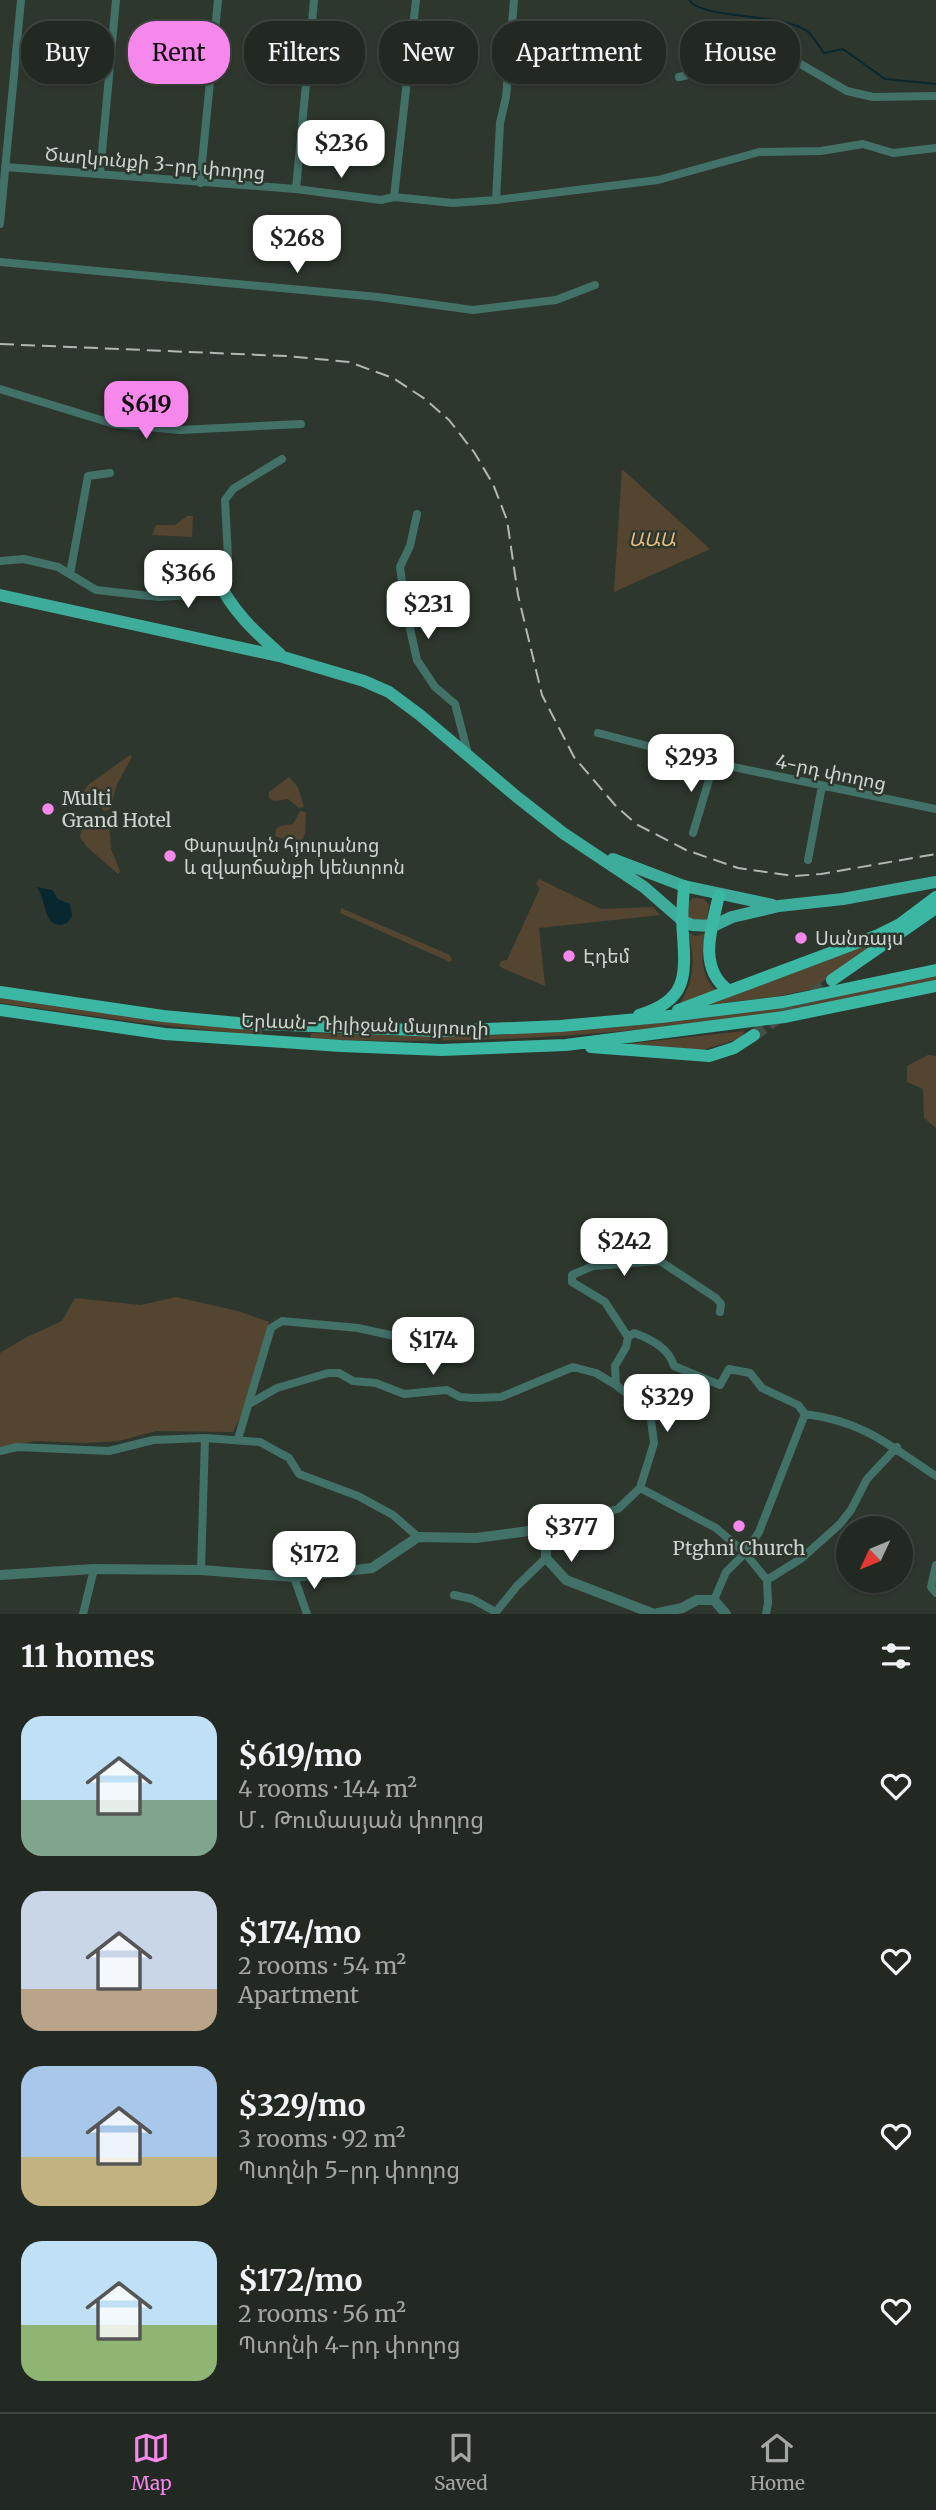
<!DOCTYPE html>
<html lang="en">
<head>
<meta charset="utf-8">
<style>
  body { margin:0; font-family:Merriweather,"Noto Sans Armenian",serif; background:#2e352f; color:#f1f3f6; height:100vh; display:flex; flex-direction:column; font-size:26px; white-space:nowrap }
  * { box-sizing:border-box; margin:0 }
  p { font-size:23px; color:#a2a6a5 }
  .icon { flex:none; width:38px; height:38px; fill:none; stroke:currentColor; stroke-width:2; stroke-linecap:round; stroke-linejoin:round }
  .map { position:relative; height:1614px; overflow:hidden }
  .sheet { display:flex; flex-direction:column; background:#222922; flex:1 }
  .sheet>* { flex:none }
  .hud { position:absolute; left:21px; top:21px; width:894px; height:63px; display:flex; gap:14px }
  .needle { width:46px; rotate:226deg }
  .fabs { position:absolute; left:836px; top:1516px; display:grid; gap:14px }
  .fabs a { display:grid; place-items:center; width:77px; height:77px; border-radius:50%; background:#222922; box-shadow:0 2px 5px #0004,0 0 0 2px #3f4540; font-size:35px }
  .price { position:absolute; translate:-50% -60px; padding:0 16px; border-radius:14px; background:#fff; color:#222; font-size:23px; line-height:46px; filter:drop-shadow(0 2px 4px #0008) }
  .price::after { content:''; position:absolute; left:50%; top:42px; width:21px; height:16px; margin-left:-10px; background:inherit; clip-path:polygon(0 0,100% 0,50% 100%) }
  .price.selected { background:#f788eb; color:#111 }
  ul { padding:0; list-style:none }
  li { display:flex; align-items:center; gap:21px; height:175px; padding:0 21px }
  li span { display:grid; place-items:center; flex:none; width:196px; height:140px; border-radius:21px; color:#555 }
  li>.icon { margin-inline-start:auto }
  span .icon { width:84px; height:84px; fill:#fffc; stroke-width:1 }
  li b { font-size:30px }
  h2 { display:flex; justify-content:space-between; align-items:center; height:84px; padding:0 21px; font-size:30px }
  .tag { padding:0 24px; border-radius:28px; background:#222922; box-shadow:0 2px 5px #0004,0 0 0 2px #3f4540; font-size:24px; line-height:63px }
  .tag.selected { background:#f788eb; color:#111 }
  .tabs { display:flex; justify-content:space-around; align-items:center; height:98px; border-top:2px solid #3f4540; background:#222922; font-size:19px; color:#a2a6a5 }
  .tabs a { display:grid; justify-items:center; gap:4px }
  .tabs .selected { color:#f788eb }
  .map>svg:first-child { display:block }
</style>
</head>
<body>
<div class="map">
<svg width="936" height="1614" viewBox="0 0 936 1614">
  <rect width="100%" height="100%" fill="#2e372e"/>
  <path fill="#544530" d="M622,469L710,549L614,592Z
    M187,516H193L192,537L152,535L156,525H175Z
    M130,755L132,757L117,784L110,809L104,811L99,805L89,802L84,791L88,785Z
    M289,777L298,787L304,807L299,808L288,799L274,801L269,798V792Z
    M300,811L306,812L305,833L301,844L275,836L276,829L280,826L293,824Z
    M103,818L109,821L111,849L120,871L118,874L87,847L80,837L84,821L96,824Z
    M539,879L601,909L653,907L660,915L539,928L545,986L502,968L499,965L501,961L507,960L540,888L536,884Z
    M693,898L704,899L709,905L707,920L687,919V903Z
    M341,908L450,955L452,960L450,962L340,913Z
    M688,932L695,936L707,933C699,951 701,979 717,991L680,1003C695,981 695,956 688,932Z
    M895,932L812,989L780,996L698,1006Z
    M936,975V980C884,991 832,1004 780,1012C624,1036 468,1045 310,1039L311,1033L414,1036L497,1035L653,1024Z
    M0,997L262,1030V1036L135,1022L0,1003Z
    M744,1031L742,1038L702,1050L616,1045Z
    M928,1055L936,1056V1128L924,1118L923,1089L907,1082V1066Z
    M176,1297L238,1311L269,1322L244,1411L233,1432L156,1431L119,1441L86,1443L35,1441L0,1447V1353L25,1338L62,1321L75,1298L141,1305Z"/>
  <path fill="#09272e" d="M37,887L52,890L58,899L70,904L72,916L67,923C43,933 47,900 37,887Z"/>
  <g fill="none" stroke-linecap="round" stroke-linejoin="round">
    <path stroke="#09272e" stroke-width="2" d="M689,0C703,20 779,12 807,31C813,36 819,46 824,53L843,49L885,79L936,84"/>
    <path stroke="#464f46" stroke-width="12" stroke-dasharray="12 6" stroke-linecap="butt" d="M754,1035L832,980"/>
    <path stroke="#427168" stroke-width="8" d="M679,77L741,63L797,62L847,91L873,97L936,96
      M5,167L296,189L381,200L394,197L453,203L496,200L658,180L759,152L821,151L863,144L893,153L936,148
      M100,174L116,0
      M200,183L218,0
      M296,189L314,0
      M394,197L416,0
      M496,200L500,123L506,97L514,0
      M0,224L21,0
      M0,262L378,297L473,310L556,300L595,285
      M0,389L114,424L180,430L301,424
      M417,514L410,546L400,567L406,611L417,660L435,687L455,704L468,754
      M0,561L24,559L58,567L96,590L159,597L190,595L207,588L224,569L228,557L225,500L233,489L282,459
      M70,574L88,476L110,473
      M598,733L714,763L936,809
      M693,833L714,763
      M808,860L822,786
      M628,1337L605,1302L572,1282V1275L593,1266L660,1261L716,1298L721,1304L720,1312
      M249,1404L277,1388L328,1373H339L353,1381L376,1383L404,1394L447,1390L460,1397L474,1398L501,1397L573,1367L596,1373L616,1385
      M238,1439L271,1328L282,1321L358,1328L458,1350
      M0,1451L17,1447L109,1451L153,1440L205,1438L260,1442L289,1458L299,1474L358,1496L393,1515L418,1537
      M640,1488L716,1528L745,1553L767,1580L768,1603L766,1614
      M546,1540L591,1516L618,1509L640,1488L654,1443L650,1412L616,1385L615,1366L626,1347L628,1337L634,1333C651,1339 669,1348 674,1366L720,1385L729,1369L750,1373L762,1388L798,1405L805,1414
      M936,1565L931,1587L936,1593
      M201,1570L205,1438
      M294,1577L307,1614
      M767,1580L802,1558L840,1524L851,1510L867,1479L897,1447
      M454,1595L472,1599L496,1612L517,1586L546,1558
      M714,1600L726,1572L745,1553L759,1532L805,1414C865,1422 887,1444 936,1476
      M83,1614L94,1569"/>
    <path stroke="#427168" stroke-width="10" d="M0,1575L94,1569L201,1570L294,1577L372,1568L418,1537L476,1538L536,1530L546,1540V1558L566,1580L654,1614L682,1608L697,1600H714L726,1614"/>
    <path stroke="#3eac9a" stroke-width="12" d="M217,578C231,610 255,632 280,654
      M0,595L283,657L364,681L389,692L420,715L517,797L563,833L644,887L683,921L692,925L713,926L732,917L779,906L843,899L936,882
      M613,859L684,886L773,905"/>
    <path stroke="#3ab8a4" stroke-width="12" d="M719,895C712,927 697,967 728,990
      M832,980L936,908
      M0,992L163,1016L238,1023L441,1031L560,1026L661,1017L783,1002L936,970
      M0,1010L165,1034L341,1046L442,1050L566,1045L784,1017L936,986
      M678,1010L878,935L900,924L936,897
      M639,1015C686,1001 686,978 683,935C681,919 683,902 684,886
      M591,1047L709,1056L734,1048L754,1035"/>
    <path stroke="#b1b7b1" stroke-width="2" stroke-dasharray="14 7" stroke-linecap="butt" d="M0,344L286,356L349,362L393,378L425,399L449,420L474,452L493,484L507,520L518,595L542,695L574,757L615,805L636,824L686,850L738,868L794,876L821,874L936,854"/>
  </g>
  <g fill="#f788eb" stroke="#2e372e" stroke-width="2.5">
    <circle cx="48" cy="809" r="7"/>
    <circle cx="170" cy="856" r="7"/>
    <circle cx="801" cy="938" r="7"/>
    <circle cx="569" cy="956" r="7"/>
    <circle cx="739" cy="1526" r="7"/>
  </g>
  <g text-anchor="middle" stroke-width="5" stroke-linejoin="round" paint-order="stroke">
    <g font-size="19" fill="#ced4ce" stroke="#2e372e">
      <text transform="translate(155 163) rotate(5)" y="7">Ծաղկունքի 3-րդ փողոց</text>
      <text transform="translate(831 772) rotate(12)" y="7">4-րդ փողոց</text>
      <text transform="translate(365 1024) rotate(2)" y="7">Երևան-Դիլիջան մայրուղի</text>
    </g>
    <g font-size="19" font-style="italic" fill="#e8be81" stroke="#2e372e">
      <text x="652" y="546">ԱԱԱ</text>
    </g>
    <g font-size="19" fill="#ced4ce" stroke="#2e372e" text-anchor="start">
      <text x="62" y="805">Multi<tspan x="62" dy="22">Grand Hotel</tspan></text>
      <text x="184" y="852">Փարավոն հյուրանոց<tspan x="184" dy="22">և զվարճանքի կենտրոն</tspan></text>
      <text x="815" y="945">Սանռայս</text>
      <text x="583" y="963">Էդեմ</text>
      <text x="739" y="1555" text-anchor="middle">Ptghni Church</text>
    </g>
  </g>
</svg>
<div class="fabs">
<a><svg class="needle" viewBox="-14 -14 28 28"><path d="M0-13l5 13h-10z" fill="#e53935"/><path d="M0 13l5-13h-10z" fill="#a2a6a5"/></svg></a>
</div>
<b class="price" style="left:341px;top:180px">$236</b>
<b class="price" style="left:297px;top:275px">$268</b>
<b class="price selected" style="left:146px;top:441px">$619</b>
<b class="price" style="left:188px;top:610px">$366</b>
<b class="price" style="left:428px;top:641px">$231</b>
<b class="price" style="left:691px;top:794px">$293</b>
<b class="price" style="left:624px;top:1278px">$242</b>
<b class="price" style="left:433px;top:1377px">$174</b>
<b class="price" style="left:667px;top:1434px">$329</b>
<b class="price" style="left:571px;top:1564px">$377</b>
<b class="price" style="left:314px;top:1591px">$172</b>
<div class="hud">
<a class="tag">Buy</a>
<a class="tag selected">Rent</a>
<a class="tag">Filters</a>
<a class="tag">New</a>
<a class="tag">Apartment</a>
<a class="tag">House</a>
</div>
</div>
<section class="sheet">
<h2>11 homes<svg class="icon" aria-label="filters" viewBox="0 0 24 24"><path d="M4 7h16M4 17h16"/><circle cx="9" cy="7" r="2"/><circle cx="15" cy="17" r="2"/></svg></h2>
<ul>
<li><span style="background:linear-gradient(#bfe0f5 60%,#7fa58c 0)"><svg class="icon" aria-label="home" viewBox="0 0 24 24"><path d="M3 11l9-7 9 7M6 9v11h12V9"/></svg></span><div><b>$619/mo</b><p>4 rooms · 144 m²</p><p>Մ․ Թումասյան փողոց</p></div><svg class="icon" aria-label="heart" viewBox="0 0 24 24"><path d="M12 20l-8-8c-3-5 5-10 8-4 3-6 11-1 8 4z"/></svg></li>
<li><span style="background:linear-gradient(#c9d6e8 70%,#b9a48a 0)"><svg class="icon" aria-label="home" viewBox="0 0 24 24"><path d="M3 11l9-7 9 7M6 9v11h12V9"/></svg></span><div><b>$174/mo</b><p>2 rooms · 54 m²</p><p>Apartment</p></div><svg class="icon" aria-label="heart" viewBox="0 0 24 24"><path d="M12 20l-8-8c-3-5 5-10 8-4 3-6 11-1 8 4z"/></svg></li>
<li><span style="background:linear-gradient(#a9c7e8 65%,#c2b280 0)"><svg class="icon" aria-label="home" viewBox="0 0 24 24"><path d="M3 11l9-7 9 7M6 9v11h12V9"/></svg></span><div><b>$329/mo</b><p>3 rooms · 92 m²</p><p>Պտղնի 5-րդ փողոց</p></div><svg class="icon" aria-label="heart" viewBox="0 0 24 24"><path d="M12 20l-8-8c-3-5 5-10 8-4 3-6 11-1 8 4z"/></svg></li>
<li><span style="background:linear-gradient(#bfe0f5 60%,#8fb573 0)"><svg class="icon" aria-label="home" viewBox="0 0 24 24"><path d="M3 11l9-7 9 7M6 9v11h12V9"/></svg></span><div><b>$172/mo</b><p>2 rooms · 56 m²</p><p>Պտղնի 4-րդ փողոց</p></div><svg class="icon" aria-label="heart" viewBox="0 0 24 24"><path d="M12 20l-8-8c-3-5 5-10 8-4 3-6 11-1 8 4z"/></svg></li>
</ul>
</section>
<nav class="tabs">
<a class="selected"><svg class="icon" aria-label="map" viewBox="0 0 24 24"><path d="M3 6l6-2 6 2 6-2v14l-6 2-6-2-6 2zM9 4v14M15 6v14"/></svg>Map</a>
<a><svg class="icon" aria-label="saved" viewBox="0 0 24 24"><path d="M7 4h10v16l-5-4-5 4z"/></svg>Saved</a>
<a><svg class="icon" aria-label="home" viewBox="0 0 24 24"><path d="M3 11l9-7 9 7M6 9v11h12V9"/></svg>Home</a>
</nav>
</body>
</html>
